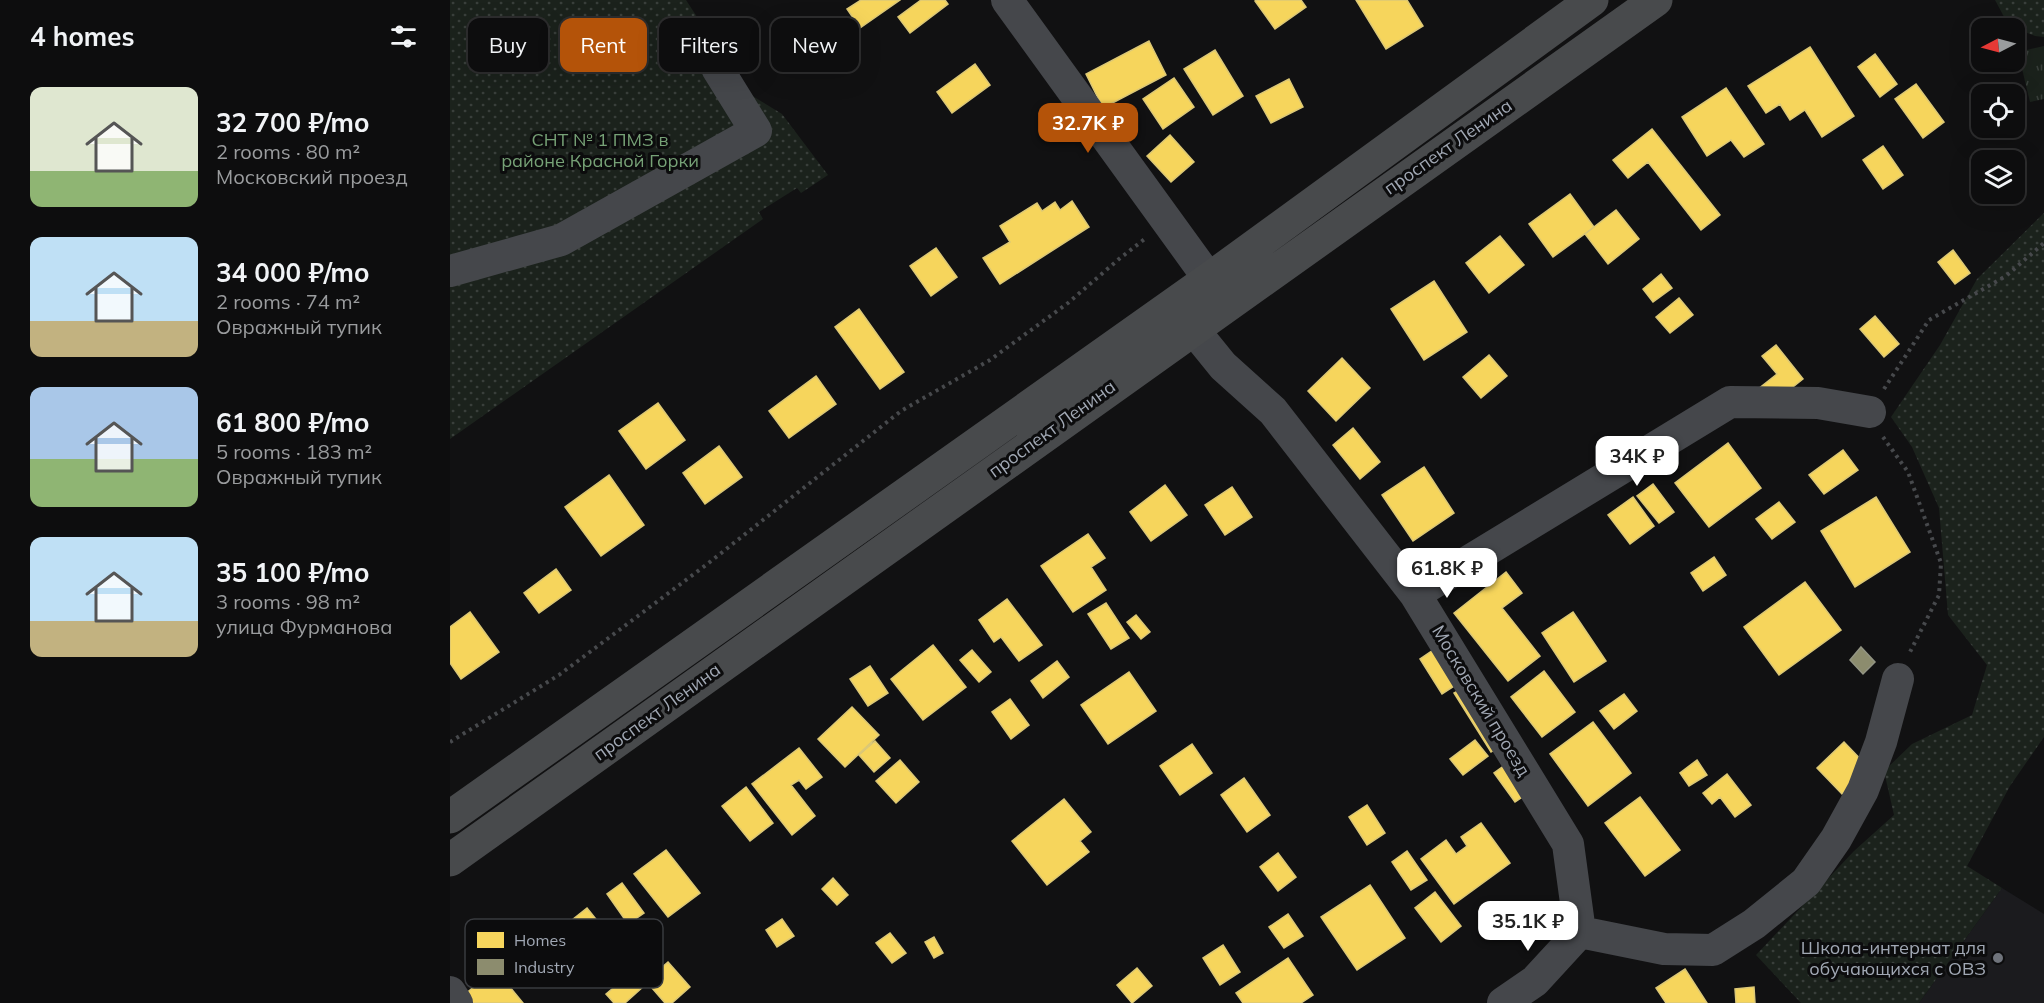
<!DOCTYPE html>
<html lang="en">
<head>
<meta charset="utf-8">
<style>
  body { margin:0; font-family:Mulish,sans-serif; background:#161617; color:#f1f3f6; height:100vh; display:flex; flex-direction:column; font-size:22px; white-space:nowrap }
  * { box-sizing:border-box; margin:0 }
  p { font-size:20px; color:#9a9c9e }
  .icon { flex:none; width:33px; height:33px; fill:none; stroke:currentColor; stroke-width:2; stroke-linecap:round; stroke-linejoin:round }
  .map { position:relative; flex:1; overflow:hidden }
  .side { display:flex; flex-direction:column; background:#0d0d0e; width:450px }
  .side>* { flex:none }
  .banner { position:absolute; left:18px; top:18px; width:570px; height:54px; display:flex; gap:12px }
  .needle { width:39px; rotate:264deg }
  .tools { position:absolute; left:1521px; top:18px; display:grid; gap:12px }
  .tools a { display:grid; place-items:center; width:54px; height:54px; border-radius:12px; background:#0d0d0e; box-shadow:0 6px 24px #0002,0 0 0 2px #2d2d2e; font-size:30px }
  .price { position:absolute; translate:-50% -51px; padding:0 14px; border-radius:12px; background:#fff; color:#222; font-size:20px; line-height:39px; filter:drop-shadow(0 2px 3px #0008) }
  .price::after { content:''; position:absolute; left:50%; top:36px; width:18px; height:14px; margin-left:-9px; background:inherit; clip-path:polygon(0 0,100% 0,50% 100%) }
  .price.selected { background:#b45309; color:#fff }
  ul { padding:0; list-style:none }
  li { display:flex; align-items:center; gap:18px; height:150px; padding:0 30px }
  li span { display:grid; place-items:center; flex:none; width:168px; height:120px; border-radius:12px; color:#555 }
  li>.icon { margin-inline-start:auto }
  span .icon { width:72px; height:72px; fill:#fffc; stroke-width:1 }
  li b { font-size:26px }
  h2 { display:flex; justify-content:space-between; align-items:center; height:72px; padding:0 30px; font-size:26px }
  .chip { padding:0 21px; border-radius:12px; background:#0d0d0e; box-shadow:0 6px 24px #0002,0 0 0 2px #2d2d2e; font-size:21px; line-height:54px }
  .chip.selected { background:#b45309; color:#fff }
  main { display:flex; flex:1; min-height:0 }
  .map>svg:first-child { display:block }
</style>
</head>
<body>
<main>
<section class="side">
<h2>4 homes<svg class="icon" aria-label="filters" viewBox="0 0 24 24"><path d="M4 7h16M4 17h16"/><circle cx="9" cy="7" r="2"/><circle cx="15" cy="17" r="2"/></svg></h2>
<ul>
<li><span style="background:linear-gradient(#dfe7d0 70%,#8fb573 0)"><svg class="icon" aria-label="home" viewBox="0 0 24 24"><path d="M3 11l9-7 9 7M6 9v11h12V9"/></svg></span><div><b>32 700 ₽/mo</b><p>2 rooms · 80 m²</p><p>Московский проезд</p></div></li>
<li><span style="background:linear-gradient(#bfe0f5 70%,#c2b280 0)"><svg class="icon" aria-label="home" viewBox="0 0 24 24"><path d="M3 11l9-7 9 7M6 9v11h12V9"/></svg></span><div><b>34 000 ₽/mo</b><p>2 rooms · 74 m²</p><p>Овражный тупик</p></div></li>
<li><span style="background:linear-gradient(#a9c7e8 60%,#8fb573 0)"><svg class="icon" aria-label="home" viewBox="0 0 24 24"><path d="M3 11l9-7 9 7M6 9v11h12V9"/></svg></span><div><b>61 800 ₽/mo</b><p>5 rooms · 183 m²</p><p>Овражный тупик</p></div></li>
<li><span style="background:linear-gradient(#bfe0f5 70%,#c2b280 0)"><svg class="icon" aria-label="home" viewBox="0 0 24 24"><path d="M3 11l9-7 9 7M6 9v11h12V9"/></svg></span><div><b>35 100 ₽/mo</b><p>3 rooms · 98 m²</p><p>улица Фурманова</p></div></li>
</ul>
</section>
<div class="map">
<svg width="1594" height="1003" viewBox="0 0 1594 1003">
  <defs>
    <pattern id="grass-dots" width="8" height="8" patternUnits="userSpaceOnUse" patternTransform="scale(1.5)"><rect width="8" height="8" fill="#1b221c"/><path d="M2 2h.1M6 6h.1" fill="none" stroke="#393f3b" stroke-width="1.8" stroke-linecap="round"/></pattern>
    <pattern id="park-tufts" width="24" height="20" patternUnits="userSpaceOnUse" patternTransform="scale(1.5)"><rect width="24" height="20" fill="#1b221c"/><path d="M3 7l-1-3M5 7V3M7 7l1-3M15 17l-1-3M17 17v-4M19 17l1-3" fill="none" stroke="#393f3b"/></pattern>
  </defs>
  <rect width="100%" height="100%" fill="#111112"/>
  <path fill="#1b1b1e" d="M1552,888L1594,914V1003H1469Z"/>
  <path fill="url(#grass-dots)" d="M0,0H236L296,92L332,114L378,175L351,193L347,188L309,212L313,219L0,439Z
    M1545,0H1594V37L1585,36L1559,26Z
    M1594,213V737L1560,786L1517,866L1552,888L1469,1003H1351L1306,955L1404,851L1444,815L1434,771L1462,744L1522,715L1537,665L1498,615L1489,508L1462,447L1441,417L1490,345L1527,279Z"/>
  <path fill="url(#park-tufts)" d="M1594,46V99L1580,102L1568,52Z"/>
  <path fill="#f6d55c" stroke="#dcc876" stroke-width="1.5" d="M411,0H450L410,28L397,9Z
    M471,0H495L498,4L460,33L448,17Z
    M807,0H851L856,7L825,29L805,1Z
    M906,0H957L973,26L936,49Z
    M699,41L716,75L653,108L636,74Z
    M1360,47L1404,116L1372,137L1355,110L1340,120L1330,104L1316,113L1298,86Z
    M765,50L793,96L763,115L734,69Z
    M1425,54L1447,84L1430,97L1408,67Z
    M525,64L540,85L502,113L487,92Z
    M724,78L744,107L713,129L693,99Z
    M839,79L853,107L821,123L806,96Z
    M1466,84L1494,122L1473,138L1445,99Z
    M1276,88L1314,144L1294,157L1281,140L1257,156L1232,117Z
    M1202,129L1270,215L1251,230L1198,162L1178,178L1163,160Z
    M720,135L744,162L721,182L697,156Z
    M1433,146L1453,175L1433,189L1413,160Z
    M1120,194L1144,227L1103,257L1079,224Z
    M622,201L639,227L550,284L533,258L560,242L550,226L587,203L592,211L605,202L610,210Z
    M1166,210L1189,239L1158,264L1135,234Z
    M1050,236L1074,265L1039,293L1016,263Z
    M486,248L507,277L481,296L460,266Z
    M1503,250L1520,273L1505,284L1488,262Z
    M1211,274L1222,288L1203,302L1193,289Z
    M984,281L1017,332L974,360L941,309Z
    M1229,298L1243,315L1220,333L1206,317Z
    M409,309L454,372L430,389L385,327Z
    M1425,316L1449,344L1434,357L1410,329Z
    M1326,345L1353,379L1319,406L1307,390L1327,374L1312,356Z
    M1039,355L1057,376L1031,398L1013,377Z
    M892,358L920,388L886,421L858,391Z
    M366,376L386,404L339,438L319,411Z
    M208,403L235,440L196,469L169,431Z
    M903,428L930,462L910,479L883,445Z
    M1278,443L1311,488L1259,527L1225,483Z
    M269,446L292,477L255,504L233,473Z
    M1393,450L1408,470L1374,494L1359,475Z
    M974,467L1004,513L963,541L932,495Z
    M159,475L194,525L151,556L115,507Z
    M1203,484L1224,512L1209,523L1187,496Z
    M715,485L737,515L701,541L680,512Z
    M782,487L802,517L775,535L755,505Z
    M1183,497L1204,526L1180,544L1158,515Z
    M1426,497L1460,552L1405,587L1371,531Z
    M1329,502L1345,522L1322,539L1306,519Z
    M638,534L655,558L641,567L656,590L623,612L591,566Z
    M1264,557L1276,575L1253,591L1241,573Z
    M106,569L121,590L89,613L74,593Z
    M1056,572L1072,593L1052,608L1090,656L1058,681L1004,613Z
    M1355,582L1391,630L1329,675L1294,627Z
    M557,599L592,645L569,661L551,637L544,642L529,620Z
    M656,603L679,638L661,649L638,614Z
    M20,612L49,652L11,679L0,663V627Z
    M1123,612L1156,661L1124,682L1092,633Z
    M686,615L700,632L691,639L677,622Z
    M992,644L1015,679L992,694L970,659Z
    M483,645L516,687L473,720L441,679Z
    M522,650L541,672L529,682L510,660Z
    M607,661L619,677L593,698L581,681Z
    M420,666L438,693L418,706L400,679Z
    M1094,671L1125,712L1092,737L1061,697Z
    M679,672L706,711L658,744L631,705Z
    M1017,686L1053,745L1041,752L1004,693Z
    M1174,694L1187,711L1164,729L1150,711Z
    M560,699L579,725L561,739L542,712Z
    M402,707L429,735L395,767L368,739Z
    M1143,722L1181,773L1138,806L1100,754Z
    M1025,740L1038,756L1013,775L1000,759Z
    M425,741L440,758L424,772L409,755Z
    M1394,742L1419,768L1392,794L1367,768Z
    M742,744L762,773L730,795L710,766Z
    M349,748L372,777L356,789L349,780L341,785L365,816L342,835L302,784Z
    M450,760L469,782L446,803L426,781Z
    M1062,760L1083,790L1065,802L1044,773Z
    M1247,760L1257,775L1239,786L1230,773Z
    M1277,774L1301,805L1285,817L1270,797L1262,804L1253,793Z
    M794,778L820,815L797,832L771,795Z
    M296,787L323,823L300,841L272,806Z
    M1190,797L1230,850L1195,876L1155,823Z
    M614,799L641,832L630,841L639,852L597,885L562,841Z
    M917,805L935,833L917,845L899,817Z
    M1031,823L1060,863L1004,904L971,859L996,840L1006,854L1017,846L1011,837Z
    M216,850L250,893L218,917L184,874Z
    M957,851L977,880L961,890L942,862Z
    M828,853L846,877L828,891L810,867Z
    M383,878L398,895L387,905L372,889Z
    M172,883L194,913L178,924L157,894Z
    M920,885L955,938L907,970L871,917Z
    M985,892L1011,926L991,942L965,908Z
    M137,908L173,953L149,972L113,927Z
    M838,914L853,936L834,948L819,927Z
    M332,919L344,936L327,947L316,930Z
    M440,933L456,953L442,963L426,943Z
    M484,937L493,953L484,958L475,942Z
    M773,945L790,972L770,985L753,958Z
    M838,958L863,995L851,1003H793L786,993Z
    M218,962L240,987L222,1003H215L196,981Z
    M687,968L702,986L682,1003L667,985Z
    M45,969L73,1003H20L14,995Z
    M1235,969L1257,1003H1216L1206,988Z
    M182,972L194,986L175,1003H164L156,994Z
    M1304,987L1305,1003H1286L1285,989Z"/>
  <path fill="#8c8c6e" stroke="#929483" stroke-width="1.5" d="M1411,647L1425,662L1413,674L1400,660Z"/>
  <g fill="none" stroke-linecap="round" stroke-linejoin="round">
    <path stroke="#47494c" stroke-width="4" stroke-dasharray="3 4.5" stroke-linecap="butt" d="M1434,389L1479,320L1556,276L1594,243
      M1433,437L1458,472L1491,563L1489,595L1459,654
      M0,742L109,675L256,565L451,411L540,360L618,303L669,259L696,238"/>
    <path stroke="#45474b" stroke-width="32" d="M557,0L759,279
      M0,271L111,240L306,131L267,68
      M743,329L773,366L823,411L965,594L1118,844L1130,932
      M965,594L1280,402L1368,403L1420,412
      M1130,932L1214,949L1263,950L1304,924L1356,882L1386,839L1413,790L1431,742L1448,679
      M0,992L7,1003
      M1053,1003L1085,981L1130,932"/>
    <path stroke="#484a4c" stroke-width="33" d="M0,817L759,279L1142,0
      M0,860L1206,0"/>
  </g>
  <circle fill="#6f737b" stroke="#0c0c0d" stroke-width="2" cx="1548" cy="958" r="6"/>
  <g text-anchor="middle" stroke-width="6" stroke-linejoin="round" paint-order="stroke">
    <g font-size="18" fill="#76a176" stroke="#0c0c0d">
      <text x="150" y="146">СНТ № 1 ПМЗ в<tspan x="150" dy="21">районе Красной Горки</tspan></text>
    </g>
    <g font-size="18" fill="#a1a8b4" stroke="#0c0c0d">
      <text transform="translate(998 147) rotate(-35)" y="6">проспект Ленина</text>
      <text transform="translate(602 429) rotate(-36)" y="6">проспект Ленина</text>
      <text transform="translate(1031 701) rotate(59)" y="6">Московский проезд</text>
      <text transform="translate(207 712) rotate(-36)" y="6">проспект Ленина</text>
    </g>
    <g font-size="18" fill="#a1a8b4" stroke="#0c0c0d" text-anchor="end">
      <text x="1536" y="954">Школа-интернат для<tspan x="1536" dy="21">обучающихся с ОВЗ</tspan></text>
    </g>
  </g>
  <rect x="15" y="919" width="198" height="69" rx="9" fill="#0c0c0d" stroke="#393b3f" stroke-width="1.5"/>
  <rect x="27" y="932" width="27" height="16" fill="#f6d55c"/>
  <rect x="27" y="959" width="27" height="16" fill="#8c8c6e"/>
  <g font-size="16" fill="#a1a8b4">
    <text x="64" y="946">Homes</text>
    <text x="64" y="973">Industry</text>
  </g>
</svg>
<div class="tools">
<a><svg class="needle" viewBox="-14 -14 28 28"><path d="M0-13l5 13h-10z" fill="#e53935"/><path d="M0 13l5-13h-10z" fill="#9a9c9e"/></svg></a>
<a><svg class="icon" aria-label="locate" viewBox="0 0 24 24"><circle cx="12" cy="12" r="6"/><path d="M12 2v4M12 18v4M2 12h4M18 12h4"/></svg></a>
<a><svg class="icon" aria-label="layers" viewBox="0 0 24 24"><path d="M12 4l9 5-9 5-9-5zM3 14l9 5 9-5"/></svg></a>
</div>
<b class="price selected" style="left:638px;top:154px">32.7K ₽</b>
<b class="price" style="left:1187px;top:487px">34K ₽</b>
<b class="price" style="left:997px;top:599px">61.8K ₽</b>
<b class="price" style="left:1078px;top:952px">35.1K ₽</b>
<div class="banner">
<a class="chip">Buy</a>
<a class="chip selected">Rent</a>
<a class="chip">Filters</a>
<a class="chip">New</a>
</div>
</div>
</main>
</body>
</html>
